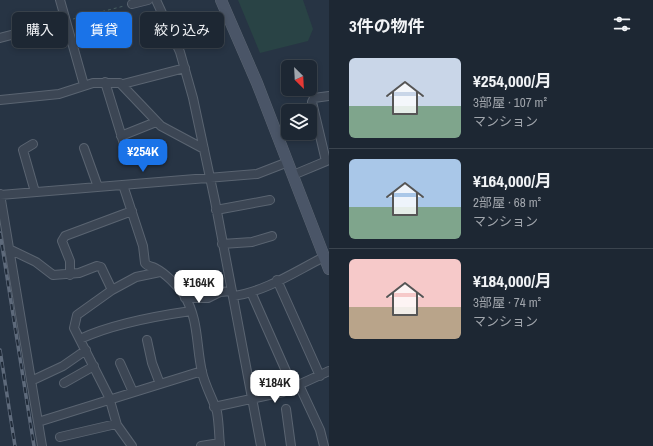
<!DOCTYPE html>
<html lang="ja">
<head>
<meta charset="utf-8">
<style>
  body { margin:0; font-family:"Archivo Narrow","Noto Sans JP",sans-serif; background:#252f3b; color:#f1f3f6; height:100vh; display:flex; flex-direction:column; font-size:15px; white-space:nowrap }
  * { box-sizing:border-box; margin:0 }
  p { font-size:13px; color:#a0a5ac }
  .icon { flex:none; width:22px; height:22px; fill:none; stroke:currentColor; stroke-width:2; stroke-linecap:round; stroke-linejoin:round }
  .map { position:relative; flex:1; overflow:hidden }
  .side { display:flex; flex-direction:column; background:#1d2733; width:324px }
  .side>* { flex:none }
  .guide { position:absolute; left:12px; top:12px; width:257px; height:36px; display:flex; gap:8px }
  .needle { width:26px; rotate:156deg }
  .buttons { position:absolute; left:281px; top:60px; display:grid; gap:8px }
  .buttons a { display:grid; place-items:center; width:36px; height:36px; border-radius:6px; background:#1d2733; box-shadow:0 2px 6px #0003,0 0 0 1px #3b444e; font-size:20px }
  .price { position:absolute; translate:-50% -34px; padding:0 9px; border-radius:8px; background:#fff; color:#222; font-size:13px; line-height:26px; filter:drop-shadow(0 1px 2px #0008) }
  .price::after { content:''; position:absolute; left:50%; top:24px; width:12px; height:9px; margin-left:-6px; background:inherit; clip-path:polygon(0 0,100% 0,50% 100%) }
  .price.current { background:#1a73e8; color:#fff }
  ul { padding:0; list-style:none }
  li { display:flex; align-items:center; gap:12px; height:100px; padding:0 20px }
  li+li { border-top:1px solid #3b444e }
  li span { display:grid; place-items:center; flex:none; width:112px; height:80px; border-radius:6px; color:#555 }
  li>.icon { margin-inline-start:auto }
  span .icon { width:48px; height:48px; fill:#fffc; stroke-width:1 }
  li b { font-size:17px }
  h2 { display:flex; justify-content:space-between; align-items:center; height:48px; padding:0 20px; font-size:17px }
  .tag { padding:0 14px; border-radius:6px; background:#1d2733; box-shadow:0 2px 6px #0003,0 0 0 1px #3b444e; font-size:14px; line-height:36px }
  .tag.current { background:#1a73e8; color:#fff }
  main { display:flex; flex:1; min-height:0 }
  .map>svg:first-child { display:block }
</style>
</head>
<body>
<main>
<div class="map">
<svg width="329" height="446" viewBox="0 0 329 446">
  <rect width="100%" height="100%" fill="#273444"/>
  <path fill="#294345" d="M238,0H303L313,29L308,41L260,53Z"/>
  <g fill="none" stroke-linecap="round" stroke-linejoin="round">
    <g stroke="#5a6471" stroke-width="10">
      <path id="minor" d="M60,0L84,85
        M156,0L180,52L193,98L215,201L261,446
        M132,4L148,0
        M0,38L65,21
        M105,82L128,157
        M123,84L185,68
        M0,100L59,94L93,83H120L161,126L204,149
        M121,136L156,122
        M33,144L23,150L35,192
        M84,148L98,187
        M326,161L312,102L314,98L329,96
        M293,175L329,160
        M123,185L143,246L145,263C148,267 151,266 155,268C165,273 178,286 184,295C199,319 196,346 202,372C205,386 213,399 217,412C219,423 219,435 220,446
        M0,194L42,446
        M0,195L257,174L288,162
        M216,210L270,200
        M222,244L252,242L272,236
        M9,249L36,262L53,275L79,273L97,266L101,267L112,290
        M70,275V261L62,241L65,236L132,211
        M277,280L320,376
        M251,292L293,387
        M233,296C265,292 296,271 324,257
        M185,298H208L220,292L232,291
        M80,339C112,324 156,316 191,311
        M147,340L152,363L160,384
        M120,363L133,392
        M31,381L63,366L86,350
        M64,383L94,366
        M299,385L320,430L324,446
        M214,407L283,392L329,371
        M286,409L291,446
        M38,422L202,371
        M60,437L116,424
        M132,446L117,425L109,397L74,328L77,315L112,290L136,277L160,272
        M201,446L220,443"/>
    </g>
    <g stroke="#5a6471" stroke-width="12">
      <path id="secondary" d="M221,0L257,83L329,269"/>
    </g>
    <path stroke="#485f61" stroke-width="1" stroke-dasharray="3 3" stroke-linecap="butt" d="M73,19L124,6"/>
    <use href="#minor" stroke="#3c4654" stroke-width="8"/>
    <use href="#secondary" stroke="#4a5567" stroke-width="11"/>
    <g stroke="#5e6a7b" stroke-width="3.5">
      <path id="rail" d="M0,233L34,446
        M0,350L15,446"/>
    </g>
    <use href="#rail" stroke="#202b39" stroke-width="2" stroke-dasharray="6" stroke-linecap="butt"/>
  </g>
</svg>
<div class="buttons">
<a><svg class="needle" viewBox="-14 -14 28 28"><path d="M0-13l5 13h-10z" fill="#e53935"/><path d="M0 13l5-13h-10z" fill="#a0a5ac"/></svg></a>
<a><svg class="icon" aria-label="layers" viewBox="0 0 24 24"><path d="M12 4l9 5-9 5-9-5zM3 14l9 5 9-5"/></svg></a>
</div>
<b class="price current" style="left:143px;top:173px">¥254K</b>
<b class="price" style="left:199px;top:304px">¥164K</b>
<b class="price" style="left:275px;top:404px">¥184K</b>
<div class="guide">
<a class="tag">購入</a>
<a class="tag current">賃貸</a>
<a class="tag">絞り込み</a>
</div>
</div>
<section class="side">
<h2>3件の物件<svg class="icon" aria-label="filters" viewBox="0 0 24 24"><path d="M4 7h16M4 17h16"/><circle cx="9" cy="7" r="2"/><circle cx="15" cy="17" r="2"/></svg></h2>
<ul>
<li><span style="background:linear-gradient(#c9d6e8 60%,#7fa58c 0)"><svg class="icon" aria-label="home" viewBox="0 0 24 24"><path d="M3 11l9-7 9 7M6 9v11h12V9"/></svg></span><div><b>¥254,000/月</b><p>3部屋 · 107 m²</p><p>マンション</p></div></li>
<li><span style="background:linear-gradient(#a9c7e8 60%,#7fa58c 0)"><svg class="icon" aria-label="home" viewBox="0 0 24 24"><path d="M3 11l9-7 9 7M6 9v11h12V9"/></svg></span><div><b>¥164,000/月</b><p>2部屋 · 68 m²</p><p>マンション</p></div></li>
<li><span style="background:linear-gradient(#f6c9c9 60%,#b9a48a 0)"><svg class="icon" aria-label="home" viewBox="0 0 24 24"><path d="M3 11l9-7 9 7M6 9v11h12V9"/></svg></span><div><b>¥184,000/月</b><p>3部屋 · 74 m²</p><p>マンション</p></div></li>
</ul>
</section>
</main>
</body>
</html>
